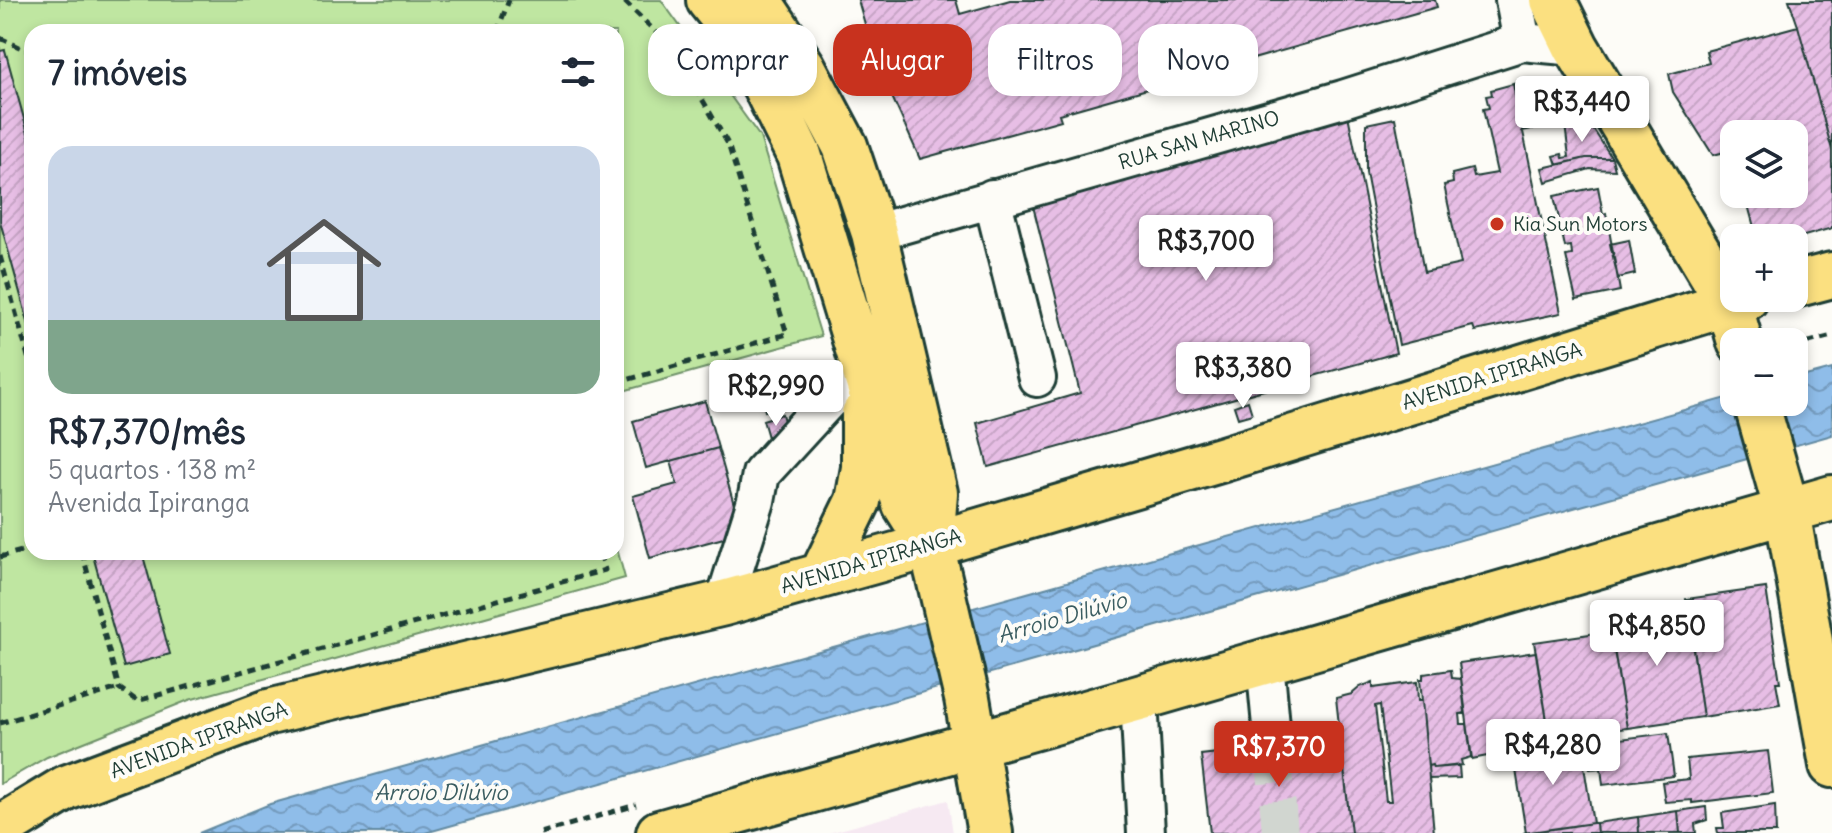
<!DOCTYPE html>
<html lang="pt">
<head>
<meta charset="utf-8">
<style>
  body { margin:0; font-family:Delius,sans-serif; background:#f6f6f7; color:#1f2937; height:100vh; display:flex; flex-direction:column; font-size:30px; white-space:nowrap }
  * { box-sizing:border-box; margin:0 }
  p { font-size:26px; color:#747a83 }
  .icon { flex:none; width:44px; height:44px; fill:none; stroke:currentColor; stroke-width:2; stroke-linecap:round; stroke-linejoin:round }
  .map { position:relative; flex:1; overflow:hidden }
  .panel { position:absolute; left:24px; top:24px; width:600px; height:536px; display:flex; flex-direction:column; background:#fff; border-radius:24px; box-shadow:0 4px 12px #0003 }
  .panel>* { flex:none }
  .guide { position:absolute; left:648px; top:24px; width:760px; height:72px; display:flex; gap:16px }
  .buttons { position:absolute; left:1720px; top:120px; display:grid; gap:16px }
  .buttons a { display:grid; place-items:center; width:88px; height:88px; border-radius:16px; background:#fff; box-shadow:0 4px 12px #0003; font-size:40px }
  .price { position:absolute; translate:-50% -68px; padding:0 18px; border-radius:8px; background:#fff; color:#222; font-size:26px; line-height:52px; filter:drop-shadow(0 2px 4px #0008) }
  .price::after { content:''; position:absolute; left:50%; top:48px; width:24px; height:18px; margin-left:-12px; background:inherit; clip-path:polygon(0 0,100% 0,50% 100%) }
  .price.on { background:#c8321e; color:#fff }
  ul { padding:0; list-style:none }
  li { display:grid; align-content:center; gap:16px; height:424px; padding:0 24px }
  li span { display:grid; place-items:center; height:248px; border-radius:24px; color:#555 }
  li>.icon { margin-inline-start:auto }
  span .icon { width:144px; height:144px; fill:#fffc; stroke-width:1 }
  li b { font-size:34px }
  h2 { display:flex; justify-content:space-between; align-items:center; height:96px; padding:0 24px; font-size:34px }
  .pill { padding:0 28px; border-radius:24px; background:#fff; box-shadow:0 4px 12px #0003; font-size:28px; line-height:72px }
  .pill.on { background:#c8321e; color:#fff }
  .map>svg:first-child { display:block }
</style>
</head>
<body>
<div class="map">
<svg width="1832" height="833" viewBox="0 0 1832 833">
  <defs>
    <pattern id="water-waves" width="16" height="10" patternUnits="userSpaceOnUse" patternTransform="scale(2)"><rect width="16" height="10" fill="#8fbde9"/><path d="M0 5q4-4 8 0t8 0" fill="none" stroke="#749bbe"/></pattern>
    <pattern id="building-hatch" width="6" height="6" patternUnits="userSpaceOnUse" patternTransform="scale(2)"><rect width="6" height="6" fill="#e7bee5"/><path d="M-1 1l2-2M0 6l6-6M5 7l2-2" fill="none" stroke="#c6a4c5"/></pattern>
  </defs>
  <rect width="100%" height="100%" fill="#fdfcf7"/>
  <filter id="ink" filterUnits="userSpaceOnUse"><feTurbulence type="fractalNoise" baseFrequency=".0125" numOctaves="2"/><feDisplacementMap in="SourceGraphic" scale="16" xChannelSelector="R" yChannelSelector="G"/><feConvolveMatrix kernelMatrix="1 2 1 2 8 2 1 2 1" color-interpolation-filters="sRGB"/></filter>
  <g filter="url(#ink)">
    <path fill="#f6e9f2" d="M948,800L953,833H829Z"/>
    <path fill="#bfe6a1" stroke="#6f926a" stroke-width="2" d="M0,0H661L760,137L821,336L616,393V32H32V552H616V545L625,578L189,700L47,757L0,784Z"/>
    <path fill="url(#water-waves)" stroke="#628aa1" stroke-width="2" d="M1832,369V435L425,833H199L270,804L1734,396V402H1794V379Z"/>
    <path fill="url(#building-hatch)" stroke="#1f3d34" stroke-width="2" fill-rule="evenodd" d="M858,0H956L960,14L1010,0H1435L1437,7L1059,114L1061,120L920,159L875,59Z
      M1789,0H1832V150L1798,26Z
      M1798,26L1832,150V228L1794,239L1757,238L1745,194H1794V134H1734V155L1733,150L1713,155L1673,92L1669,74L1709,63L1706,51Z
      M5,50L32,148V336L0,221V51Z
      M1531,80L1541,127L1522,131L1513,84Z
      M1513,84L1561,313L1475,331L1473,326L1399,345L1366,173V124L1395,118L1424,272L1461,264L1444,185L1453,183L1452,174L1472,169L1474,177L1497,173L1483,109L1489,108L1486,96L1492,95L1491,90Z
      M1347,110L1396,353L988,467L977,423L1080,393L1031,198Z
      M1587,120L1612,158H1586L1557,165L1554,156L1562,154L1563,158L1569,157L1565,124Z
      M1586,158H1612L1615,170L1590,169L1546,182L1542,168Z
      M1598,187L1603,214L1606,213L1620,291L1576,300L1566,256L1572,255L1571,246L1565,247L1554,196Z
      M1629,240L1635,274L1618,278L1610,244Z
      M782,372L784,380L801,377L808,400L765,411L759,388L775,384L773,375Z
      M705,401L718,448L646,468L633,421Z
      M1248,401L1252,414L1238,418L1234,406Z
      M782,414L788,435L769,441L763,420Z
      M718,448L742,533L650,558L633,496L677,484L671,461Z
      M92,552H142L170,654L124,667Z
      M1766,588L1780,682H1776L1780,704L1703,717L1686,599Z
      M1687,609L1703,717L1627,728L1609,621Z
      M1611,631L1627,728L1550,739L1534,642Z
      M1536,652L1550,739L1512,745L1513,751L1472,759L1459,663Z
      M1451,670L1452,678L1461,679L1465,713L1460,714L1461,724H1467L1471,757L1461,760L1462,765L1433,768L1432,765L1428,766L1420,679H1423V674Z
      M1373,682V688L1417,682L1418,701H1422L1434,833H1351L1336,698L1352,694L1360,687ZM1380,705L1391,801H1386L1375,706Z
      M1340,731L1351,833H1210L1201,755L1305,743L1303,735Z
      M1668,733L1674,776L1603,785L1601,768L1590,769L1587,743Z
      M1580,741L1593,823L1526,833L1513,751Z
      M1768,751L1773,793L1692,803V800L1665,802L1662,782L1689,779L1687,759Z
      M1432,765L1433,768L1459,766L1460,778L1429,779L1428,766Z
      M1775,805L1776,833H1718L1717,828H1724L1722,813Z
      M1706,807L1707,820L1695,824L1696,833H1680L1678,811Z
      M1678,811L1680,833H1639L1638,817Z
      M1638,817L1639,833H1597L1596,823Z
      M1593,823H1596L1597,833H1523Z"/>
    <g fill="none" stroke-linecap="round" stroke-linejoin="round">
      <path stroke="#d1d6d0" stroke-width="36" stroke-dasharray="36 18" stroke-linecap="butt" d="M1273,747L1280,833"/>
      <g stroke="#1f3d34" stroke-width="42">
        <path id="minor" d="M1514,0L1522,42
          M992,198L1037,378
          M874,233L1343,99L1522,42L1576,47
          M724,603L756,501L761,474L828,401L864,369
          M1265,662L1273,747
          M1139,698L1146,833"/>
      </g>
      <g stroke="#1f3d34" stroke-width="50">
        <path id="major" d="M709,0L726,21L765,86L799,155L905,504L931,545L939,578L967,698L990,833
          M758,0L803,67L845,146L874,233L935,493L931,545
          M1553,0L1576,47L1729,303L1740,342
          M1794,285L1832,275
          M1756,402L1787,511L1832,765
          M822,575L858,501L864,468V414
          M0,828L66,788L269,712L724,603L931,545L1220,460L1746,298
          M659,833L1139,698L1832,498"/>
      </g>
      <path stroke="#1f3d34" stroke-width="5" stroke-dasharray="8 6" stroke-linecap="butt" d="M497,32L509,0
        M0,38L26,50
        M0,256L32,371
        M1794,346L1832,336
        M616,383L787,334L728,144L674,50L623,0
        M82,552L119,688L137,701L605,570L600,552
        M0,557L32,548
        M0,723L119,688
        M541,833L636,805"/>
      <use href="#minor" stroke="#fdfcf7" stroke-width="36"/>
      <use href="#major" stroke="#fbe080" stroke-width="44"/>
    </g>
  </g>
  <circle fill="#c8321e" stroke="#fdfcf7" stroke-width="3" cx="1497" cy="224" r="8"/>
  <g text-anchor="middle" stroke-width="8" stroke-linejoin="round" paint-order="stroke">
    <g font-size="20" fill="#1f3d34" stroke="#fdfcf7">
      <text transform="translate(1199 140) rotate(-16)" y="7">RUA SAN MARINO</text>
      <text transform="translate(1492 376) rotate(-17)" y="7">AVENIDA IPIRANGA</text>
      <text transform="translate(871 561) rotate(-16)" y="7">AVENIDA IPIRANGA</text>
      <text transform="translate(199 740) rotate(-20)" y="7">AVENIDA IPIRANGA</text>
    </g>
    <g font-size="20" fill="#1f3d34" stroke="#fdfcf7" text-anchor="start">
      <text x="1513" y="231">Kia Sun Motors</text>
    </g>
    <g font-size="22" font-style="italic" fill="#3b5d61" stroke="#fdfcf7">
      <text transform="translate(1062 617) rotate(-16)" y="8">Arroio Dilúvio</text>
      <text x="441" y="800">Arroio Dilúvio</text>
    </g>
  </g>
</svg>
<div class="buttons">
<a><svg class="icon" aria-label="layers" viewBox="0 0 24 24"><path d="M12 4l9 5-9 5-9-5zM3 14l9 5 9-5"/></svg></a>
<a>+</a>
<a>−</a>
</div>
<b class="price" style="left:1582px;top:144px">R$3,440</b>
<b class="price" style="left:1206px;top:283px">R$3,700</b>
<b class="price" style="left:1243px;top:410px">R$3,380</b>
<b class="price" style="left:776px;top:428px">R$2,990</b>
<b class="price" style="left:1657px;top:668px">R$4,850</b>
<b class="price" style="left:1553px;top:787px">R$4,280</b>
<b class="price on" style="left:1279px;top:789px">R$7,370</b>
<div class="guide">
<a class="pill">Comprar</a>
<a class="pill on">Alugar</a>
<a class="pill">Filtros</a>
<a class="pill">Novo</a>
</div>
<section class="panel">
<h2>7 imóveis<svg class="icon" aria-label="filters" viewBox="0 0 24 24"><path d="M4 7h16M4 17h16"/><circle cx="9" cy="7" r="2"/><circle cx="15" cy="17" r="2"/></svg></h2>
<ul>
<li><span style="background:linear-gradient(#c9d6e8 70%,#7fa58c 0)"><svg class="icon" aria-label="home" viewBox="0 0 24 24"><path d="M3 11l9-7 9 7M6 9v11h12V9"/></svg></span><div><b>R$7,370/mês</b><p>5 quartos · 138 m²</p><p>Avenida Ipiranga</p></div></li>
</ul>
</section>
</div>
</body>
</html>
